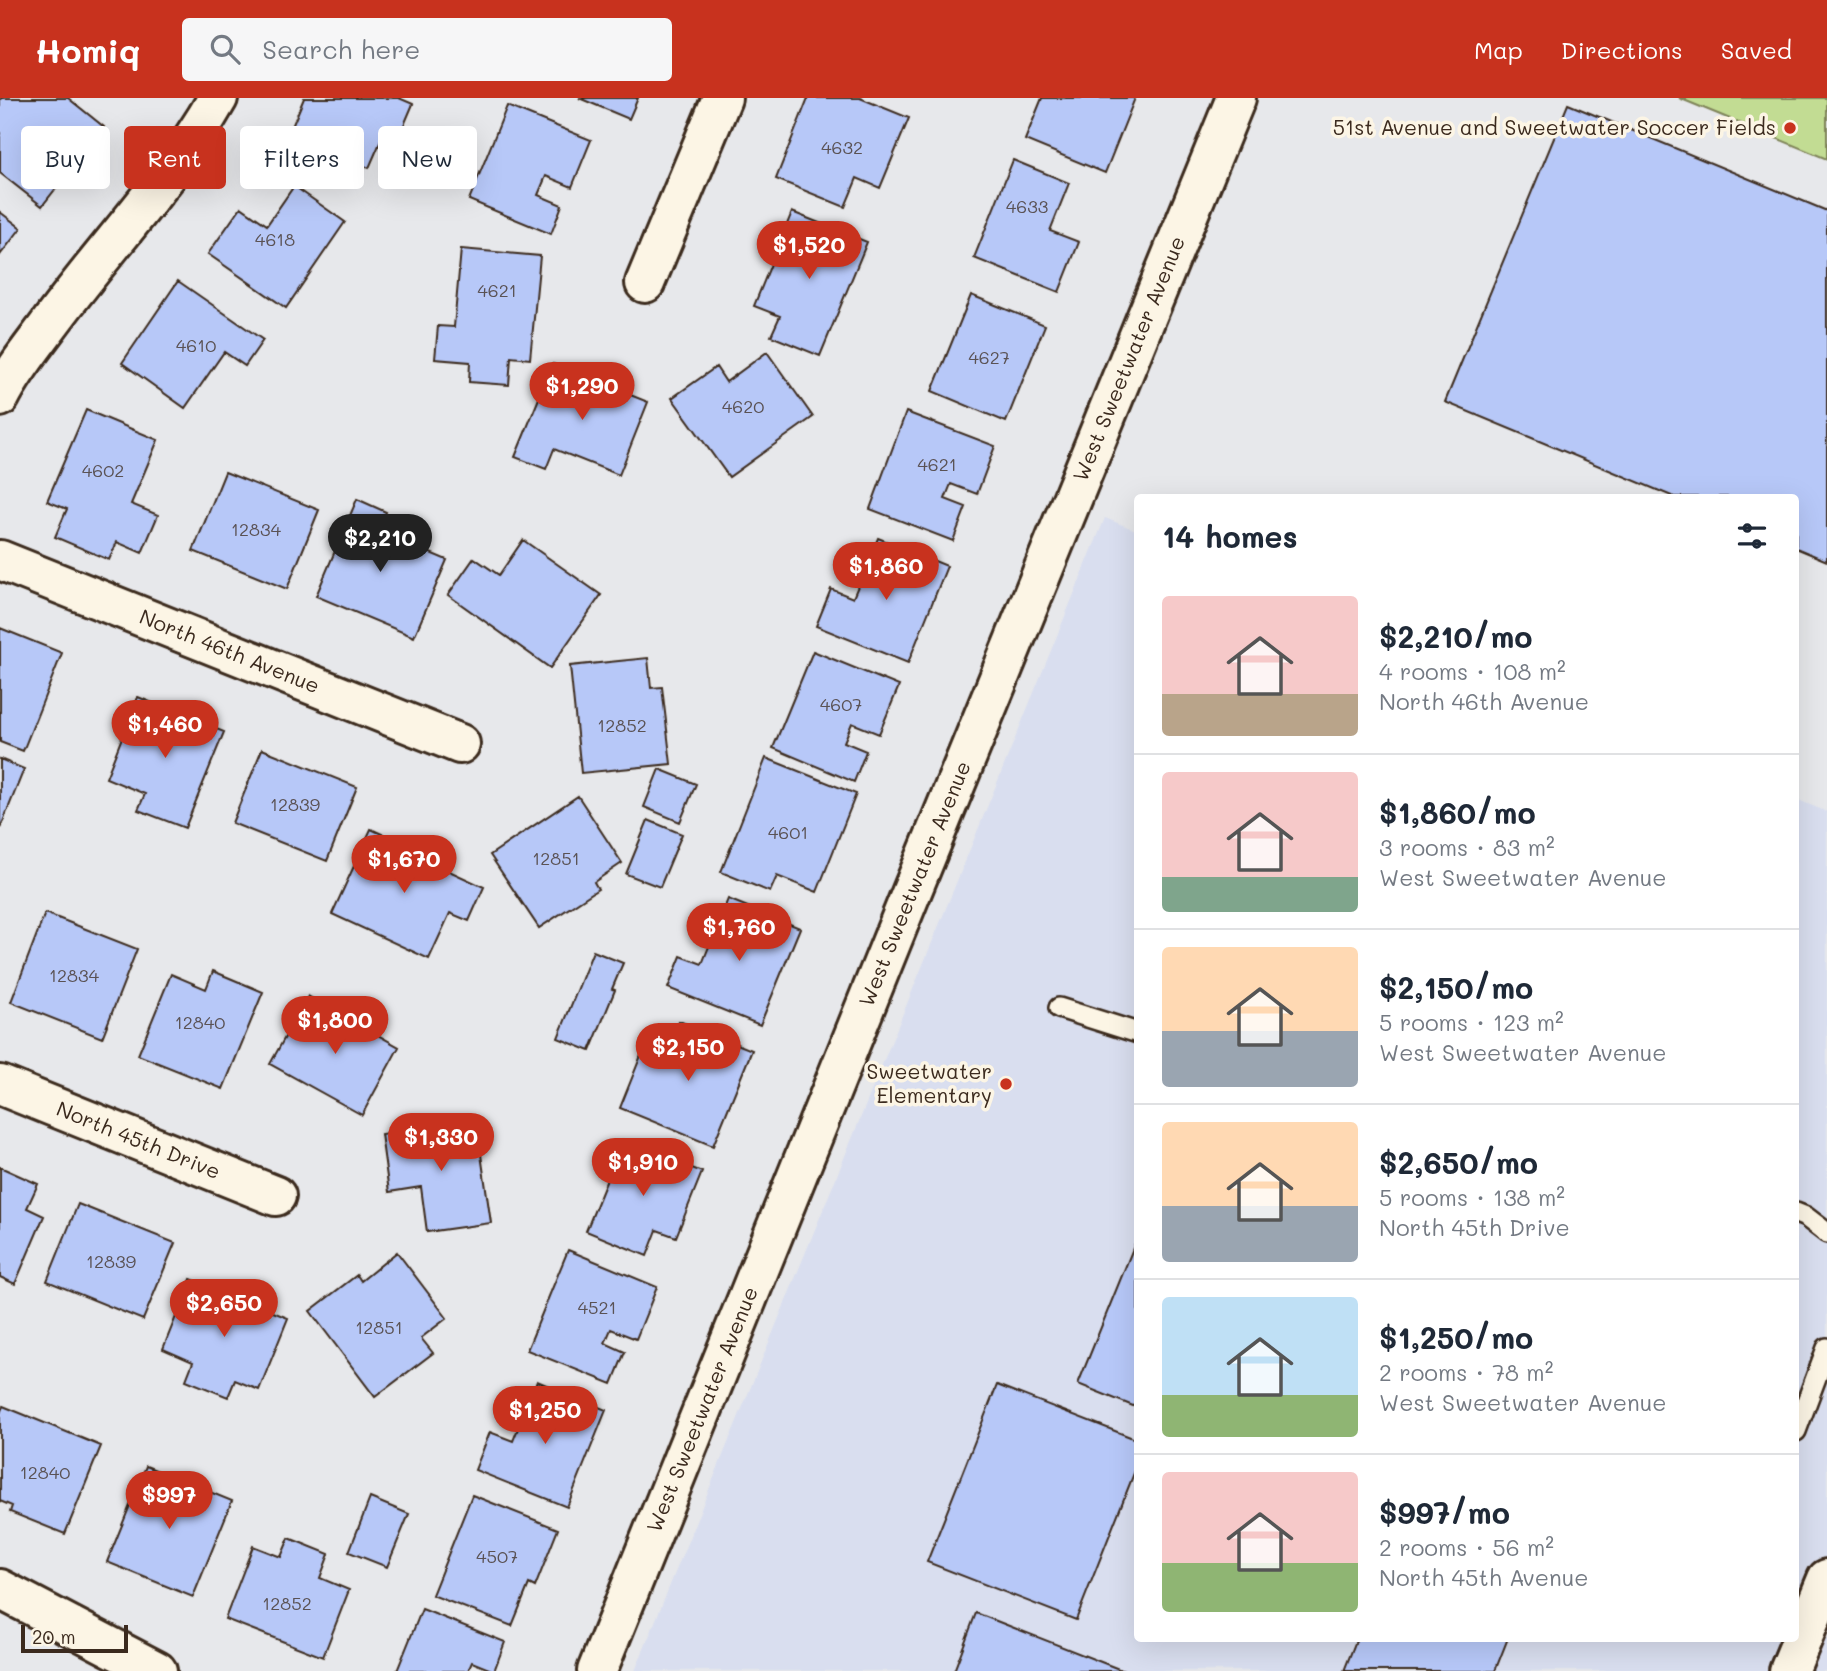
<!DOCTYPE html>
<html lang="en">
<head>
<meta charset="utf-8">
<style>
  body { margin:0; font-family:Mali,sans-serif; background:#f6f6f7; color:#1f2937; height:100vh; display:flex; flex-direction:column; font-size:26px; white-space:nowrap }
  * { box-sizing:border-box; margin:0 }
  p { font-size:23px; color:#747a83 }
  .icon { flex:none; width:38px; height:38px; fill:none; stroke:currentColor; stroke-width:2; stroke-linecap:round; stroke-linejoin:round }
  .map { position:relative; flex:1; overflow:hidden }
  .drawer { position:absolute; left:1134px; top:396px; width:665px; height:1148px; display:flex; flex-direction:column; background:#fff; border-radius:7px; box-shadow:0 7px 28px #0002 }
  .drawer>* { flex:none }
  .guide { position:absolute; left:21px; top:28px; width:665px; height:63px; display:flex; gap:14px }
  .scale { position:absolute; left:21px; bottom:18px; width:107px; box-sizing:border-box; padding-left:7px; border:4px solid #3b2a1e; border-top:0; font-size:19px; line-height:24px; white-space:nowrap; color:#3b2a1e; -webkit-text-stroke:5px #fcf5e5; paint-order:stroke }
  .price { position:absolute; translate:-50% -60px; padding:0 16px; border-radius:24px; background:#c8321e; color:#fff; font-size:23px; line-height:46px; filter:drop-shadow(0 2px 4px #0008) }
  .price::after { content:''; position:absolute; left:50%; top:42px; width:21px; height:16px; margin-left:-10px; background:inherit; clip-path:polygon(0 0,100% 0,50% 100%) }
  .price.on { background:#222; color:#fff }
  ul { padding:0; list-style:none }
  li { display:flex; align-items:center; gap:21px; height:175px; padding:0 28px }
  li+li { border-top:2px solid #e0e1e3 }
  li span { display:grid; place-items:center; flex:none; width:196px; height:140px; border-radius:7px; color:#555 }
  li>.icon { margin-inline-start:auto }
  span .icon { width:84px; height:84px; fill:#fffc; stroke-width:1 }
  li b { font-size:30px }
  h2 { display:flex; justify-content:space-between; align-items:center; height:84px; padding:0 28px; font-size:30px }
  .pill { padding:0 24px; border-radius:7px; background:#fff; box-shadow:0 7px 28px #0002; font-size:24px; line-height:63px }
  .pill.on { background:#c8321e; color:#fff }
  header { display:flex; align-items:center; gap:42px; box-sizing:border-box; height:98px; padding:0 35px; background:#c8321e; color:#fff }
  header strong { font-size:33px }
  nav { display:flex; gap:38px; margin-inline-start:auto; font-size:24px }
  .search { width:490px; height:63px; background:#f6f6f7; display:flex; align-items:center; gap:18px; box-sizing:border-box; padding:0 24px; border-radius:7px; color:#747a83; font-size:26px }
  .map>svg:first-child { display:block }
</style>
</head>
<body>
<header>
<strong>Homiq</strong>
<div class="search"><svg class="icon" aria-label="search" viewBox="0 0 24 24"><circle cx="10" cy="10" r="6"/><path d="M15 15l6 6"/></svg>Search here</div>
<nav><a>Map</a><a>Directions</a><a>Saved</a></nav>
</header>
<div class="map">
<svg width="1827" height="1573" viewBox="0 0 1827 1573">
  <rect width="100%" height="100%" fill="#e7e8eb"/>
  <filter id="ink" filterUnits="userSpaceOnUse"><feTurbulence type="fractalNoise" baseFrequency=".0143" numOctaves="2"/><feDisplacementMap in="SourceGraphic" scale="14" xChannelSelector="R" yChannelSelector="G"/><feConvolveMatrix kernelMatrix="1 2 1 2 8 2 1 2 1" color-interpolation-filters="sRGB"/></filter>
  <g filter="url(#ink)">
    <path fill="#d9deef" d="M1105,420L1138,433V1540H1796V701L1827,714V1573H635Z"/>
    <path fill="#c2dc93" stroke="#7e8358" stroke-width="2" d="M1679,0H1827V61Z"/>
    <path fill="#b7c8f8" stroke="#3b2a1e" stroke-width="2" d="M1,0H68L104,29L42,108L0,75V2Z
      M304,0H399L413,6L396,46L382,40L369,70L289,36Z
      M579,0H638L629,21Z
      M808,0H860L909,20L880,90L857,80L845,109L776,81Z
      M1042,0H1135L1105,75L1025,42Z
      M1568,6L1827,113V463L1796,450V399H1674L1445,304Z
      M507,8L591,42L572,89L546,78L538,97L562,107L551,136L469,102Z
      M1013,62L1069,85L1050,133L1079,144L1059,194L974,160Z
      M294,88L345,124L286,210L208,156L241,109L267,127Z
      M0,114L21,130L0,157Z
      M792,114L867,144L820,258L771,238L780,218L754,208Z
      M461,151L540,158L530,261L511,259L509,287L469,284L470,264L435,261L438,228L454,229Z
      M178,183L263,242L245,268L224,254L185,310L122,265Z
      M971,197L1045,227L1006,324L932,293Z
      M767,254L813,319L729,379L672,300L716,269L726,284Z
      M553,266L648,304L619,377L554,351L546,371L515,359Z
      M86,312L158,342L131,406L158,417L142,455L117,444L109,462L55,439L67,411L47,403Z
      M906,314L995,348L977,396L951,386L945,401L966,409L953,443L870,411Z
      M225,374L319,412L287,491L193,453Z
      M357,401L386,414L378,433L447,462L414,539L316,498Z
      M878,440L947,468L908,565L816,528L831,491L853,500Z
      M523,442L601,497L550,570L448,497L474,460L499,477Z
      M0,530L62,555L23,653L0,644Z
      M813,553L899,588L879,636L852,625L844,644L866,653L854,684L773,650Z
      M648,560L651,590L662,589L671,666L581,675L570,568Z
      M138,599L224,634L185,730L138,712L145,696L106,680Z
      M262,651L357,689L327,763L232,725Z
      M766,660L856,696L817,794L777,778L770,794L721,774Z
      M0,661L24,671L0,731Z
      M659,671L696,686L680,724L644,709Z
      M578,698L622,765L594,784L598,791L539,830L490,757Z
      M648,722L682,736L660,789L626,776Z
      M371,731L425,756L423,761L484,789L469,823L450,815L429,861L332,816Z
      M728,801L800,830L760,927L668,890L681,858L702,866Z
      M45,815L137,851L102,940L11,904Z
      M593,853L623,865L612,891L615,892L590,953L558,940Z
      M213,873L263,894L223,991L138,957L171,876L206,891Z
      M308,898L399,949L362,1017L270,966Z
      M679,923L752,952L713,1048L620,1010L646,945L667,953Z
      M476,1022L491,1125L427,1134L421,1089L389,1094L381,1036Z
      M623,1042L702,1074L676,1139L657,1132L647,1158L586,1133Z
      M0,1069L38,1086L27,1110L44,1118L15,1186L0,1179Z
      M78,1106L175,1145L143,1222L47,1183Z
      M1138,1138V1310L1078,1286Z
      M568,1152L657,1189L636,1241L611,1231L605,1245L625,1254L612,1286L527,1252Z
      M397,1154L447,1220L421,1240L433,1255L375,1299L310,1213L357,1177L361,1183Z
      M191,1181L288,1220L259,1292L235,1282L228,1299L186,1282L193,1264L163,1251Z
      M537,1283L606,1312L567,1409L475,1372L490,1334L513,1343Z
      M997,1287L1138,1342V1365L1076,1522L927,1464Z
      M3,1308L101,1348L65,1436L10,1414L12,1408L0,1403V1315Z
      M146,1368L232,1403L193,1499L107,1464Z
      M472,1397L558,1431L535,1489L529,1486L512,1528L432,1497Z
      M370,1400L409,1416L387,1469L349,1454Z
      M289,1440L329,1456L320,1480L349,1492L323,1559L225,1521L253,1448L281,1459Z
      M422,1511L505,1544L494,1573L472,1564L468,1573H397Z
      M976,1515L1124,1573H954Z
      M1357,1540H1508L1495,1573H1344Z"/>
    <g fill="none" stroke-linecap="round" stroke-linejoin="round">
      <g stroke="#3b2a1e" stroke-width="24">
        <path id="service" d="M1059,910L1138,935
          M1796,1115L1806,1119L1827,1135
          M1796,1333L1827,1250"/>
      </g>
      <g stroke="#3b2a1e" stroke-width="44">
        <g id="minor">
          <path d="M645,185L722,0"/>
          <path d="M0,299C13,273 31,251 48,228C104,151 171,83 218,0"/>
          <path id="s1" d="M0,462L460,646"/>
          <path id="s2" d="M0,987L276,1098"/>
          <path d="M0,1491L157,1573"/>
          <path d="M1789,1573L1827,1481"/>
        </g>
      </g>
      <g stroke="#3b2a1e" stroke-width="44">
        <g id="tertiary">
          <path id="s3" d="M597,1573L912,793L1236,0"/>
        </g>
      </g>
      <use href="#service" stroke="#fcf5e5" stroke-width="19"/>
      <use href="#minor" stroke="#fcf5e5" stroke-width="38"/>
      <use href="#tertiary" stroke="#fcf5e5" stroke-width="38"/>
    </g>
  </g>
  <g fill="#c8321e" stroke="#fcf5e5" stroke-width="2.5">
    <circle cx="1790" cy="30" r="7"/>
    <circle cx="1006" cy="986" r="7"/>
  </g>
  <g text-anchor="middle" stroke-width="7" stroke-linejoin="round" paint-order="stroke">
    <g font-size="18" fill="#5a5254">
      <text x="842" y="56">4632</text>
      <text x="1027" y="115">4633</text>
      <text x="275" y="148">4618</text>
      <text x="497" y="199">4621</text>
      <text x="196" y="254">4610</text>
      <text x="989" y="266">4627</text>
      <text x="743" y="315">4620</text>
      <text x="937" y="373">4621</text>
      <text x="103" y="379">4602</text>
      <text x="256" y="438">12834</text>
      <text x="841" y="613">4607</text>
      <text x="622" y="634">12852</text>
      <text x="295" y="713">12839</text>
      <text x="788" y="741">4601</text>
      <text x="556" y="767">12851</text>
      <text x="74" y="884">12834</text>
      <text x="200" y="931">12840</text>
      <text x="111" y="1170">12839</text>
      <text x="597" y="1216">4521</text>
      <text x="379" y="1236">12851</text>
      <text x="45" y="1381">12840</text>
      <text x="497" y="1465">4507</text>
      <text x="287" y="1512">12852</text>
    </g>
    <g font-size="21" fill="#3b2a1e" stroke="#fcf5e5" text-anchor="end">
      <text x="1776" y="37">51st Avenue and Sweetwater Soccer Fields</text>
      <text x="992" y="981">Sweetwater<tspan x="992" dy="24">Elementary</tspan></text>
    </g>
    <g font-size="21" fill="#3b2a1e" stroke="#fcf5e5">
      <text dy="7" stroke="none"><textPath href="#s3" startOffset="1416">West Sweetwater Avenue</textPath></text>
      <text dy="7" stroke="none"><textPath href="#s1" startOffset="247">North 46th Avenue</textPath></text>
      <text dy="7" stroke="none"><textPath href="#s3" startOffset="849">West Sweetwater Avenue</textPath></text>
      <text dy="7" stroke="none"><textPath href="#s2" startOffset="149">North 45th Drive</textPath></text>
      <text dy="7" stroke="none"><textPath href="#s3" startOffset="282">West Sweetwater Avenue</textPath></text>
    </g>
  </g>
</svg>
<div class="scale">20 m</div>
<b class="price" style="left:809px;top:183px">$1,520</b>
<b class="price" style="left:582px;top:324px">$1,290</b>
<b class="price on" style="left:380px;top:476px">$2,210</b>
<b class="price" style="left:886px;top:504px">$1,860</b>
<b class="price" style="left:165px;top:662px">$1,460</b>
<b class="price" style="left:404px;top:797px">$1,670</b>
<b class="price" style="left:739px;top:865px">$1,760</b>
<b class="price" style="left:335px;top:958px">$1,800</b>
<b class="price" style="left:688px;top:985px">$2,150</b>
<b class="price" style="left:441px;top:1075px">$1,330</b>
<b class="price" style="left:643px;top:1100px">$1,910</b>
<b class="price" style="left:224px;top:1241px">$2,650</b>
<b class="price" style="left:545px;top:1348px">$1,250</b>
<b class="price" style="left:169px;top:1433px">$997</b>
<div class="guide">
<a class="pill">Buy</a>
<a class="pill on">Rent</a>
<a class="pill">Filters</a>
<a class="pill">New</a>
</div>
<section class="drawer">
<h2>14 homes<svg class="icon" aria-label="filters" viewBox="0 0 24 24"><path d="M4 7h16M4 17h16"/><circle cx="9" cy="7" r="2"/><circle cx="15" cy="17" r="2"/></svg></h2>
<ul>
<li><span style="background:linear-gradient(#f6c9c9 70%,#b9a48a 0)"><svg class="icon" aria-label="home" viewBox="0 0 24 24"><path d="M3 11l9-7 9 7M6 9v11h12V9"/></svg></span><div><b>$2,210/mo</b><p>4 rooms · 108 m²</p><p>North 46th Avenue</p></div></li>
<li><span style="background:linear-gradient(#f6c9c9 75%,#7fa58c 0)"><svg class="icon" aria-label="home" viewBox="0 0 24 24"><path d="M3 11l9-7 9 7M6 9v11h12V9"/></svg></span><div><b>$1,860/mo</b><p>3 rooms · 83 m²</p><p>West Sweetwater Avenue</p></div></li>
<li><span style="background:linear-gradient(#ffd9b3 60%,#9aa5b1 0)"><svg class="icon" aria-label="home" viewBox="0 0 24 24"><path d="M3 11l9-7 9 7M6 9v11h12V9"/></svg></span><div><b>$2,150/mo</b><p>5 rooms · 123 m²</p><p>West Sweetwater Avenue</p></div></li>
<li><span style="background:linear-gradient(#ffd9b3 60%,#9aa5b1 0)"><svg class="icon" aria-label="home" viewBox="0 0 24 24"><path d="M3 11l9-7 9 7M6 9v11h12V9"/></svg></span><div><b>$2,650/mo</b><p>5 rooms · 138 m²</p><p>North 45th Drive</p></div></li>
<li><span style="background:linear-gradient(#bfe0f5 70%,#8fb573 0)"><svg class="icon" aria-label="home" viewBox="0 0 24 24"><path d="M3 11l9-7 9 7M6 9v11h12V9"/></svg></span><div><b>$1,250/mo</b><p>2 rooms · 78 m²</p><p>West Sweetwater Avenue</p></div></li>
<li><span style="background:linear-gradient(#f6c9c9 65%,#8fb573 0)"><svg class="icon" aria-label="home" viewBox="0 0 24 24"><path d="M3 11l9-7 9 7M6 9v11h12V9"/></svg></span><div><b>$997/mo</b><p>2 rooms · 56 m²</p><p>North 45th Avenue</p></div></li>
</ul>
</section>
</div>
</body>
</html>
